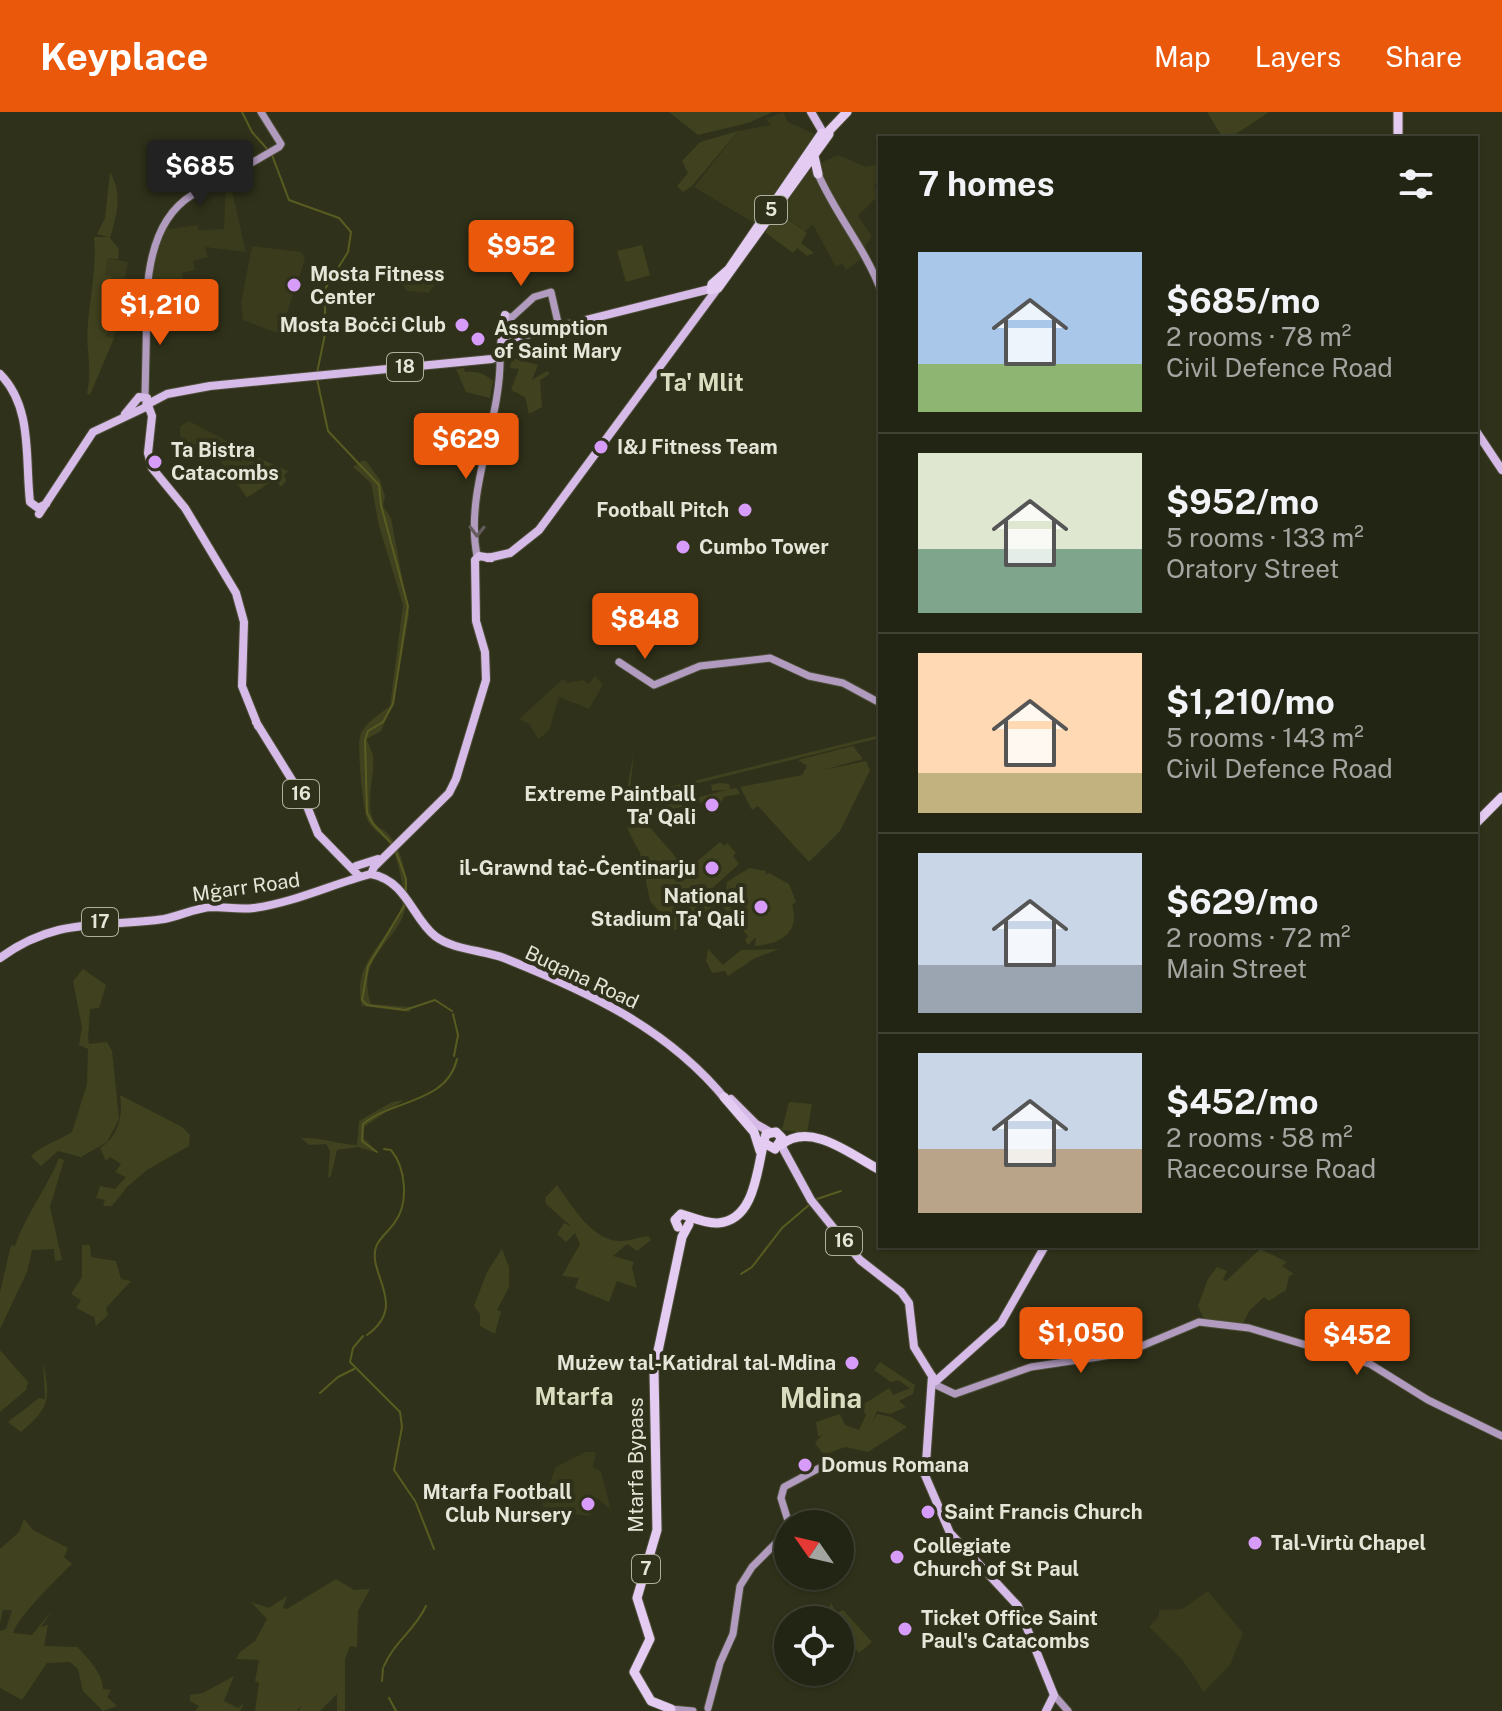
<!DOCTYPE html>
<html lang="en">
<head>
<meta charset="utf-8">
<style>
  body { margin:0; font-family:"Public Sans",sans-serif; background:#2b2d1d; color:#f1f3f6; height:100vh; display:flex; flex-direction:column; font-size:30px; white-space:nowrap }
  * { box-sizing:border-box; margin:0 }
  p { font-size:26px; color:#a3a5a0 }
  .icon { flex:none; width:44px; height:44px; fill:none; stroke:currentColor; stroke-width:2; stroke-linecap:round; stroke-linejoin:round }
  .map { position:relative; flex:1; overflow:hidden }
  .panel { position:absolute; left:878px; top:24px; width:600px; height:1112px; display:flex; flex-direction:column; background:#232514; border-radius:0px; box-shadow:0 2px 6px #0004,0 0 0 2px #404234 }
  .panel>* { flex:none }
  .needle { width:52px; rotate:304deg }
  .controls { position:absolute; left:774px; top:1398px; display:grid; gap:16px }
  .controls a { display:grid; place-items:center; width:80px; height:80px; border-radius:50%; background:#232514; box-shadow:0 2px 6px #0004,0 0 0 2px #404234; font-size:40px }
  .price { position:absolute; translate:-50% -68px; padding:0 18px; border-radius:8px; background:#ea580c; color:#fff; font-size:26px; line-height:52px; filter:drop-shadow(0 2px 4px #0008) }
  .price::after { content:''; position:absolute; left:50%; top:48px; width:24px; height:18px; margin-left:-12px; background:inherit; clip-path:polygon(0 0,100% 0,50% 100%) }
  .price.selected { background:#222; color:#fff }
  ul { padding:0; list-style:none }
  li { display:flex; align-items:center; gap:24px; height:200px; padding:0 40px }
  li+li { border-top:2px solid #404234 }
  li span { display:grid; place-items:center; flex:none; width:224px; height:160px; border-radius:0px; color:#555 }
  li>.icon { margin-inline-start:auto }
  span .icon { width:96px; height:96px; fill:#fffc; stroke-width:1 }
  li b { font-size:34px }
  h2 { display:flex; justify-content:space-between; align-items:center; height:96px; padding:0 40px; font-size:34px }
  header { display:flex; align-items:center; gap:48px; box-sizing:border-box; height:112px; padding:0 40px; background:#ea580c; color:#fff }
  header strong { font-size:38px }
  nav { display:flex; gap:44px; margin-inline-start:auto; font-size:28px }
  .map>svg:first-child { display:block }
</style>
</head>
<body>
<header>
<strong>Keyplace</strong>
<nav><a>Map</a><a>Layers</a><a>Share</a></nav>
</header>
<div class="map">
<svg width="1502" height="1599" viewBox="0 0 1502 1599">
  <rect width="100%" height="100%" fill="#2f311a"/>
  <path fill="#393b1c" d="M783,0L788,10L819,24L754,111L694,75L738,19L771,13L766,7Z
    M838,43L866,55L880,51V63L874,75L880,82L858,104L872,124L865,135L835,96L816,53Z
    M807,56L816,60L828,91L865,144L846,158L842,151L836,155L813,113L805,119L776,97Z
    M226,70L232,79L246,140L205,135L208,145L193,149L195,158L182,161L187,192L158,195L151,176L152,150L166,114L170,117L197,113L199,118L224,117Z
    M252,134L301,140L305,147L280,222L243,208L241,191Z
    M108,146L128,150L114,226L105,224L108,211H104L112,164L105,163Z
    M422,156L424,161H432L434,173L429,181L407,179L400,169L386,170V160Z
    M189,309L263,348L256,363L264,375L247,386L217,345L210,349L180,324V314Z
    M595,564L603,573L589,597L559,585L549,619L538,627L529,612L519,607L563,567L567,571L583,568L589,572Z
    M585,1340H596L593,1355L601,1359L611,1398L597,1386L589,1404L544,1398L542,1390L556,1355Z
    M1208,1479L1243,1521L1230,1553L1204,1580L1183,1549L1149,1515L1159,1504V1498L1182,1497Z"/>
  <path fill="#40421f" d="M669,0H773L748,11L698,23Z
    M1207,0H1269L1230,26H1223Z
    M738,19L692,74L683,80L677,74L688,61L682,49L700,30Z
    M110,60C123,83 117,102 110,126L119,137L118,147L108,146L105,163L112,164L106,202L120,205L118,215L107,213L106,224L114,226L90,283L87,281C93,257 85,236 88,212C90,185 97,153 94,125H109L97,122L105,106Z
    M777,99L807,121L801,131L814,141L807,144L797,136L793,141L766,121L765,116Z
    M642,133L650,163L626,170L617,139Z
    M512,246L538,253L532,268L547,259L550,262L540,268L542,295L529,302L525,285L511,278L519,257L510,256Z
    M464,256L465,260C479,259 484,262 493,269L490,286L466,280L456,257Z
    M263,348L288,359L284,363L286,369L281,375L275,367L247,385L239,374L256,363Z
    M362,349H366L380,368L385,384L383,394L391,406L409,502L394,589L381,619L367,627C368,633 372,638 373,644C375,664 366,685 372,705C375,716 382,715 388,722C403,738 410,772 406,793C401,829 354,843 371,892L411,895L410,900L362,894C348,842 408,819 403,778C401,764 397,743 389,731C383,723 373,718 368,709C363,701 357,635 360,625C363,612 380,602 390,594L403,493L379,414L371,371L353,355Z
    M880,623V626L638,686L627,678L634,640L630,678L637,683Z
    M853,634L863,647L823,658L866,649L870,658L840,719L809,750L758,694L752,698L740,675L802,663L807,654L798,648Z
    M720,671L729,672L730,677L737,676L740,682L724,685L718,697L709,699L702,690L643,704L642,700L726,678L712,679L711,673Z
    M641,705L687,758L720,730L724,734L727,731L736,741L733,744L739,752L708,780L719,792L675,818L650,789L640,741L627,716Z
    M749,756L766,759L765,763L769,761L789,772L796,790L792,793C802,824 774,833 755,834L756,825L748,833L745,828L748,824L724,796L727,770Z
    M708,837L723,853L741,838L779,837L755,846L728,864L725,859L712,861L706,849Z
    M83,857L106,873L99,896L90,897L88,927L89,932L107,930L112,939L119,1007L107,1030L81,1045L58,1039L41,1054L31,1044C47,1030 57,1030 72,1020L87,972L88,937L79,933L82,915L73,869Z
    M120,983L182,1015L190,1023L189,1034L147,1058L127,1075L112,1094H103L105,1088L96,1086L100,1074L115,1077L126,1065L115,1060L121,1052L110,1045L106,1049L100,1036C119,1024 123,1004 120,983Z
    M404,988L364,1015V1026L378,1041L358,1035L337,1038L331,1064L328,1066L330,1039L326,1032L309,1033L301,1026C323,1025 336,1032 357,1033L359,1009L392,990Z
    M789,990L812,992L807,1021L782,1018Z
    M59,1046L64,1048L50,1095L62,1148L55,1149L54,1137L32,1138L27,1160L0,1217V1180L11,1133L15,1134C27,1100 45,1080 59,1046Z
    M557,1073C572,1093 589,1125 617,1129C627,1130 638,1125 648,1124L651,1128L637,1139L627,1132L613,1144L634,1150L632,1156L637,1176L617,1169L609,1190L575,1176L579,1166L562,1164L580,1132L575,1121L566,1130L557,1122L564,1111L572,1115L546,1092L545,1086Z
    M82,1133H90L91,1145L116,1149L121,1167L131,1169L106,1196L108,1203L96,1214L94,1205L76,1196L81,1188L71,1182L82,1165Z
    M502,1137L509,1155V1175L497,1198L501,1199L495,1222L480,1214V1202L474,1194L487,1160Z
    M1260,1137L1287,1150L1282,1154L1294,1162L1289,1164L1286,1178L1269,1189L1264,1185L1250,1198L1243,1211L1205,1209L1198,1194L1208,1167L1217,1155L1227,1159L1223,1168L1226,1169Z
    M0,1238L28,1270L26,1278L0,1300Z
    M43,1250C51,1286 50,1296 21,1320L8,1310L39,1286L45,1287Z
    M880,1250L915,1273L913,1282L899,1289L906,1295L890,1302L877,1299L872,1311L877,1302L891,1305L907,1315L868,1340L845,1335L824,1343L815,1331L823,1322L818,1325L816,1310L840,1302L845,1313L859,1318L866,1303L861,1294L889,1276L893,1283L910,1276L898,1268L891,1270L874,1258Z
    M24,1407L33,1418L68,1436L64,1445L72,1452C57,1466 17,1506 13,1521L32,1523L52,1498L41,1515L48,1513L44,1534L77,1535C88,1546 103,1562 103,1577L111,1578L107,1585L117,1594L103,1599L83,1579L78,1557L70,1550L47,1551L22,1588L0,1576V1519L6,1517L12,1498H3L0,1511V1437L19,1420Z
    M336,1467L354,1478L370,1477L358,1499L357,1535L350,1534L345,1547V1599H337V1582L320,1599H299L301,1594L297,1599H255L259,1571L255,1569L259,1548L236,1547L240,1540L255,1529L267,1507L251,1490L269,1496L287,1484L283,1496L287,1497Z
    M831,1491L837,1501L843,1498L872,1530L859,1541L840,1521V1509L832,1508L826,1501Z
    M234,1564L224,1589L238,1596L244,1591L240,1599H195L199,1594L190,1589V1583L203,1581Z"/>
  <g fill="none" stroke-linecap="round" stroke-linejoin="round">
    <path stroke="#595c21" stroke-width="2" d="M242,0L252,20L268,38
      M272,43L289,88L339,106L351,120L348,140L325,177V222L317,261
      M317,267L328,319L379,373L381,393L408,494L393,592L383,610L368,619L365,628L367,701L373,712L392,732
      M395,737L406,767V780
      M406,791L368,854L362,888L367,893L405,898L435,888L452,899
      M453,902L458,923L454,944
      M377,1040L362,1029L363,1012C394,987 447,991 457,947
      M817,1087L841,1079
      M741,1162L752,1155L782,1116L809,1093
      M367,1223C409,1193 367,1162 376,1135C379,1126 390,1118 395,1110C409,1091 406,1056 391,1038L384,1037
      M363,1224L353,1236L350,1250L400,1300L402,1315L394,1358L415,1389
      M320,1281L338,1265L354,1257
      M416,1391L434,1437
      M384,1554C394,1530 415,1518 426,1494
      M382,1569L383,1556
      M389,1586L396,1599"/>
    <g stroke="#4c4e38" stroke-width="9">
      <path id="secondary" d="M261,0L281,32L279,35
        M241,57L279,35
        M224,61L227,67L234,66L236,61L233,56
        M818,62C836,103 864,135 880,176
        M147,182C149,145 158,104 192,83C204,76 219,70 226,57L243,55
        M147,198L152,185L150,177
        M505,203L511,206L534,185L551,180L559,215
        M145,285L147,195
        M477,444C464,378 502,309 500,243
        M619,550L654,573L700,554L770,546L809,564L843,571L880,591
        M936,1273L955,1282L1031,1255L1125,1241L1199,1210L1249,1216L1370,1252L1428,1288L1502,1324
        M789,1412L781,1386L784,1375L825,1353
        M1054,1583L1068,1599
        M708,1596L720,1551L733,1522L740,1474L752,1455L788,1419
        M671,1597L693,1599"/>
    </g>
    <g stroke="#4c4e38" stroke-width="10">
      <path id="primary" d="M811,0L821,17
        M502,229L710,177
        M501,233L505,203
        M0,262C33,295 25,347 30,390L38,396L46,392
        M148,292L167,282L210,274L492,247L500,243
        M148,293L152,304L148,341L152,356L185,396L236,481L244,510L242,574L258,614
        M1476,319L1502,358
        M39,402L93,320L146,295L147,286L139,285L125,302
        M488,446L510,441L539,418L717,177
        M256,610L305,689L318,722L359,764
        M356,754L378,747
        M374,755L449,681L456,667L486,568L485,540L476,509L475,448L479,444L491,446
        M371,762C407,769 412,806 435,824C453,838 483,838 504,846C589,880 669,917 727,989
        M0,846C57,804 102,816 164,807C180,804 195,796 212,795C226,795 240,798 254,796C296,790 332,772 371,762L374,755
        M731,987L756,1012L770,1020
        M781,1033L811,1088L844,1129L860,1148L901,1180L909,1191L914,1235L935,1269
        M936,1269L1001,1211L1045,1134
        M926,1351L924,1361L950,1421L1018,1494L1054,1583L1046,1599
        M926,1351L932,1264"/>
    </g>
    <g stroke="#4c4e38" stroke-width="11">
      <path id="trunk" d="M1398,0V26
        M822,21L729,157L712,172L711,178L718,176L829,22
        M825,23L847,0
        M814,44L818,62
        M1476,711L1502,685
        M724,985L754,1020L760,1039
        M781,1033C811,1008 854,1045 880,1058
        M678,1115L675,1108L681,1102C691,1105 707,1112 718,1111C758,1108 757,1049 766,1022L776,1020L782,1026L775,1037L764,1031
        M671,1597L651,1589L634,1560L650,1527L637,1486L657,1418L654,1258L682,1125L689,1112"/>
    </g>
    <use href="#secondary" stroke="#b19cbf" stroke-width="7"/>
    <use href="#primary" stroke="#d6bae7" stroke-width="8"/>
    <use href="#trunk" stroke="#e3cbf2" stroke-width="9"/>
  </g>
  <defs><path id="oneway-chevron" d="M-2-3.5L2.5 0L-2 3.5" fill="none" stroke-width="1.6" stroke-linecap="round" stroke-linejoin="round" transform="scale(2)"/></defs>
  <use stroke="#635c5c" href="#oneway-chevron" transform="translate(477 419) rotate(91)"/>
  <g fill="#d79bf9" stroke="#2f311a" stroke-width="3">
    <circle cx="294" cy="173" r="8"/>
    <circle cx="462" cy="213" r="8"/>
    <circle cx="478" cy="227" r="8"/>
    <circle cx="601" cy="335" r="8"/>
    <circle cx="155" cy="350" r="8"/>
    <circle cx="745" cy="398" r="8"/>
    <circle cx="683" cy="435" r="8"/>
    <circle cx="712" cy="693" r="8"/>
    <circle cx="712" cy="756" r="8"/>
    <circle cx="761" cy="795" r="8"/>
    <circle cx="852" cy="1251" r="8"/>
    <circle cx="805" cy="1353" r="8"/>
    <circle cx="588" cy="1392" r="8"/>
    <circle cx="928" cy="1400" r="8"/>
    <circle cx="1255" cy="1431" r="8"/>
    <circle cx="897" cy="1445" r="8"/>
    <circle cx="905" cy="1517" r="8"/>
  </g>
  <g text-anchor="middle" stroke-width="8" stroke-linejoin="round" paint-order="stroke">
    <g fill="#2f311a" stroke="#aeb09f" stroke-width="2">
      <rect x="755" y="84" width="32" height="28" rx="6"/>
      <rect x="387" y="241" width="36" height="28" rx="6"/>
      <rect x="283" y="668" width="36" height="28" rx="6"/>
      <rect x="82" y="796" width="36" height="28" rx="6"/>
      <rect x="826" y="1115" width="36" height="28" rx="6"/>
      <rect x="632" y="1443" width="28" height="28" rx="6"/>
    </g>
    <g font-size="18" font-weight="bold" fill="#e5e6d8">
      <text x="771" y="104">5</text>
      <text x="405" y="261">18</text>
      <text x="301" y="688">16</text>
      <text x="100" y="816">17</text>
      <text x="844" y="1135">16</text>
      <text x="646" y="1463">7</text>
    </g>
    <g font-size="20" font-weight="bold" fill="#e5e6d8" stroke="#2f311a" text-anchor="start">
      <text x="310" y="169">Mosta Fitness<tspan x="310" dy="23">Center</tspan></text>
      <text x="446" y="220" text-anchor="end">Mosta Boċċi Club</text>
      <text x="494" y="223">Assumption<tspan x="494" dy="23">of Saint Mary</tspan></text>
      <text x="617" y="342">I&amp;J Fitness Team</text>
      <text x="171" y="345">Ta Bistra<tspan x="171" dy="23">Catacombs</tspan></text>
      <text x="729" y="405" text-anchor="end">Football Pitch</text>
      <text x="699" y="442">Cumbo Tower</text>
      <text x="696" y="689" text-anchor="end">Extreme Paintball<tspan x="696" dy="23">Ta' Qali</tspan></text>
      <text x="696" y="763" text-anchor="end">il-Grawnd taċ-Ċentinarju</text>
      <text x="745" y="791" text-anchor="end">National<tspan x="745" dy="23">Stadium Ta' Qali</tspan></text>
      <text x="836" y="1258" text-anchor="end">Mużew tal-Katidral tal-Mdina</text>
      <text x="821" y="1360">Domus Romana</text>
      <text x="572" y="1387" text-anchor="end">Mtarfa Football<tspan x="572" dy="23">Club Nursery</tspan></text>
      <text x="944" y="1407">Saint Francis Church</text>
      <text x="1271" y="1438">Tal-Virtù Chapel</text>
      <text x="913" y="1441">Collegiate<tspan x="913" dy="23">Church of St Paul</tspan></text>
      <text x="921" y="1513">Ticket Office Saint<tspan x="921" dy="23">Paul's Catacombs</tspan></text>
    </g>
    <g font-size="20" fill="#e5e6d8" stroke="#2f311a">
      <text transform="translate(246 775) rotate(-8)" y="7">Mġarr Road</text>
      <text transform="translate(582 865) rotate(25)" y="7">Buqana Road</text>
      <text transform="translate(636 1353) rotate(-90)" y="7">Mtarfa Bypass</text>
    </g>
    <g font-size="24" font-weight="bold" fill="#daddc0" stroke="#2f311a">
      <text x="702" y="279">Ta' Mlit</text>
      <text x="574" y="1293">Mtarfa</text>
    </g>
    <g font-size="28" font-weight="bold" fill="#daddc0" stroke="#2f311a">
      <text x="821" y="1296">Mdina</text>
    </g>
  </g>
</svg>
<div class="controls">
<a><svg class="needle" viewBox="-14 -14 28 28"><path d="M0-13l5 13h-10z" fill="#e53935"/><path d="M0 13l5-13h-10z" fill="#a3a5a0"/></svg></a>
<a><svg class="icon" aria-label="locate" viewBox="0 0 24 24"><circle cx="12" cy="12" r="6"/><path d="M12 2v4M12 18v4M2 12h4M18 12h4"/></svg></a>
</div>
<b class="price selected" style="left:200px;top:96px">$685</b>
<b class="price" style="left:521px;top:176px">$952</b>
<b class="price" style="left:160px;top:235px">$1,210</b>
<b class="price" style="left:466px;top:369px">$629</b>
<b class="price" style="left:645px;top:549px">$848</b>
<b class="price" style="left:1081px;top:1263px">$1,050</b>
<b class="price" style="left:1357px;top:1265px">$452</b>
<section class="panel">
<h2>7 homes<svg class="icon" aria-label="filters" viewBox="0 0 24 24"><path d="M4 7h16M4 17h16"/><circle cx="9" cy="7" r="2"/><circle cx="15" cy="17" r="2"/></svg></h2>
<ul>
<li><span style="background:linear-gradient(#a9c7e8 70%,#8fb573 0)"><svg class="icon" aria-label="home" viewBox="0 0 24 24"><path d="M3 11l9-7 9 7M6 9v11h12V9"/></svg></span><div><b>$685/mo</b><p>2 rooms · 78 m²</p><p>Civil Defence Road</p></div></li>
<li><span style="background:linear-gradient(#dfe7d0 60%,#7fa58c 0)"><svg class="icon" aria-label="home" viewBox="0 0 24 24"><path d="M3 11l9-7 9 7M6 9v11h12V9"/></svg></span><div><b>$952/mo</b><p>5 rooms · 133 m²</p><p>Oratory Street</p></div></li>
<li><span style="background:linear-gradient(#ffd9b3 75%,#c2b280 0)"><svg class="icon" aria-label="home" viewBox="0 0 24 24"><path d="M3 11l9-7 9 7M6 9v11h12V9"/></svg></span><div><b>$1,210/mo</b><p>5 rooms · 143 m²</p><p>Civil Defence Road</p></div></li>
<li><span style="background:linear-gradient(#c9d6e8 70%,#9aa5b1 0)"><svg class="icon" aria-label="home" viewBox="0 0 24 24"><path d="M3 11l9-7 9 7M6 9v11h12V9"/></svg></span><div><b>$629/mo</b><p>2 rooms · 72 m²</p><p>Main Street</p></div></li>
<li><span style="background:linear-gradient(#c9d6e8 60%,#b9a48a 0)"><svg class="icon" aria-label="home" viewBox="0 0 24 24"><path d="M3 11l9-7 9 7M6 9v11h12V9"/></svg></span><div><b>$452/mo</b><p>2 rooms · 58 m²</p><p>Racecourse Road</p></div></li>
</ul>
</section>
</div>
</body>
</html>
